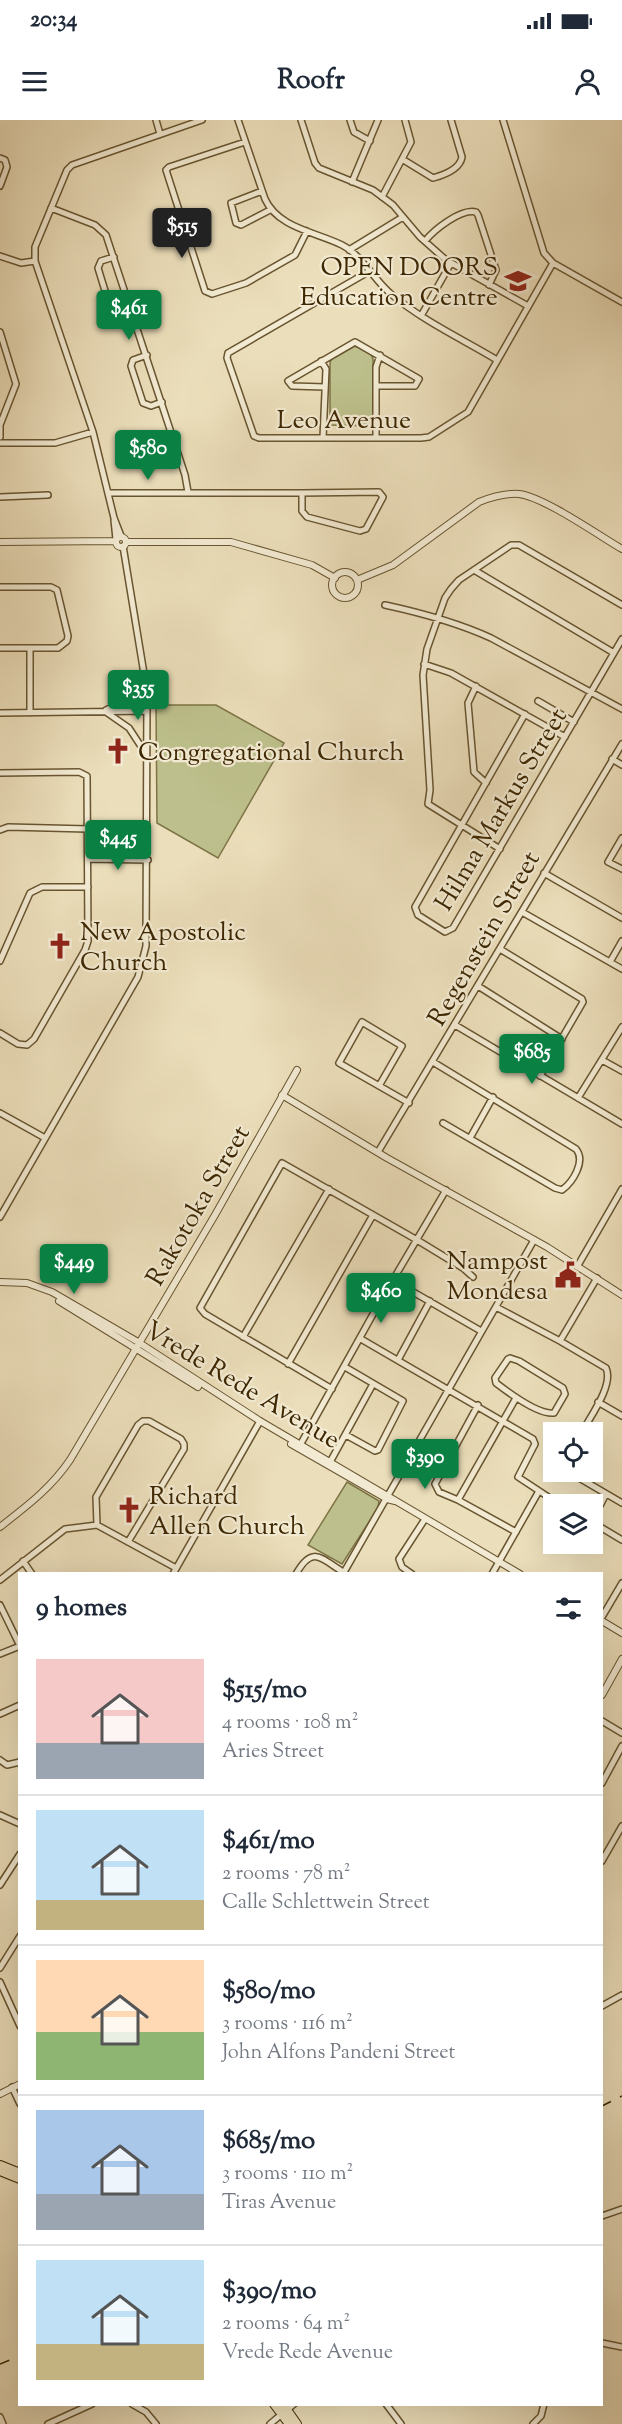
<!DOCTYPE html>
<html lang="en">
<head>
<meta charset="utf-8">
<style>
  body { margin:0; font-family:"Sorts Mill Goudy",serif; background:#f6f6f7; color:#1f2937; height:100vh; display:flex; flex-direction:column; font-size:22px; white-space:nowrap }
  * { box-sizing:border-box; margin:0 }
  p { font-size:20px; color:#747a83 }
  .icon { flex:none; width:33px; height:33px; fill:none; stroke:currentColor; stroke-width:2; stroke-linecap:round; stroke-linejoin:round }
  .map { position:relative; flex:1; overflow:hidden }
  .details { position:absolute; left:18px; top:1452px; width:585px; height:834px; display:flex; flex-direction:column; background:#fff; border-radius:0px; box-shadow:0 6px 24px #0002 }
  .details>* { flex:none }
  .buttons { position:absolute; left:543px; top:1302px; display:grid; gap:12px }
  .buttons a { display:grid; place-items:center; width:60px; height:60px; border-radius:0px; background:#fff; box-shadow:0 6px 24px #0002; font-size:30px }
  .price { position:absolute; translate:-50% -51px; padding:0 14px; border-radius:6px; background:#0b8043; color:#fff; font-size:20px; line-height:39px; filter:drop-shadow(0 2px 3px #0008) }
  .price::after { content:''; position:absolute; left:50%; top:36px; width:18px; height:14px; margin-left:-9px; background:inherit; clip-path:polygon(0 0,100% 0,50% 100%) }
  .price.current { background:#222; color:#fff }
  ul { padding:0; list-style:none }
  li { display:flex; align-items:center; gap:18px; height:150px; padding:0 18px }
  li+li { border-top:2px solid #e0e1e3 }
  li span { display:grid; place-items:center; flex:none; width:168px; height:120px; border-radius:0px; color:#555 }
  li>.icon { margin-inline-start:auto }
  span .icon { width:72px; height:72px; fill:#fffc; stroke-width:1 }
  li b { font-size:26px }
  h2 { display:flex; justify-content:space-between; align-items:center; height:72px; padding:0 18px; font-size:26px }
  .status { display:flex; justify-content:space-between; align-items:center; height:42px; padding:0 30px; background:#fff; direction:ltr }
  .status svg { height:16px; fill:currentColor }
  header { display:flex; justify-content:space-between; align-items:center; height:78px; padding:0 18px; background:#fff; font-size:27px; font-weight:700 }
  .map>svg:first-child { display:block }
</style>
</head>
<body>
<div class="status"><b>20:34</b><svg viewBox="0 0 49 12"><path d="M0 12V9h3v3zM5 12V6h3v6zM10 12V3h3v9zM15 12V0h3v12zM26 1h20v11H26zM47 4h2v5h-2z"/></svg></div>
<header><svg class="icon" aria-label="menu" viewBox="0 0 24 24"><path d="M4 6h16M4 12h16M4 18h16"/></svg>Roofr<svg class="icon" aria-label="person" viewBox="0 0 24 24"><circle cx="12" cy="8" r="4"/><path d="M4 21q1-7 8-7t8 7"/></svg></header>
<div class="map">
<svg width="622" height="2304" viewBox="0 0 622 2304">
  <rect width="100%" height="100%" fill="#ebdeba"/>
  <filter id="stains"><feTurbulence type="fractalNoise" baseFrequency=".00333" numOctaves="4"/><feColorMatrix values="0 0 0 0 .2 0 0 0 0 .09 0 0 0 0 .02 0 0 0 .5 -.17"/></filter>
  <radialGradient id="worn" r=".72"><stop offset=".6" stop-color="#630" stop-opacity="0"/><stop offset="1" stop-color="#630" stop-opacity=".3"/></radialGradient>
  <path fill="#bdc08c" stroke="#7d7447" stroke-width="1.5" d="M355,226L371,234L373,239V306L330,305V242L332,239Z
    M156,585H216L284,623L218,738L157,703Z
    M347,1362L379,1381L378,1388L342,1444L308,1425Z"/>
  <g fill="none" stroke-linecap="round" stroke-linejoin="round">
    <g stroke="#685530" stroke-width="8">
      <path id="minor" d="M156,0L160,14
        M238,0L265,79C278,108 316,112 342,125C362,135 374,160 391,174C423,201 462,219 497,240
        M301,0L315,43L319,48L373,70L393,85L420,117L446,140L528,186
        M350,0L354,12L370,21
        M503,0L544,133L553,143L622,182
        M245,22L169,47L166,50L205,171L212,174L246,163L295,135L307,111
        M0,38L5,40L7,47L0,66
        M402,39L433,58C444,55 460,49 462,37L451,0
        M352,62L378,0
        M262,71L231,83L236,103L241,105L270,90
        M382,77L411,22L405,0
        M51,88L95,105L106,115L185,355L188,372
        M425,121C434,110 461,88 476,92L478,95L496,150L489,165
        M349,130L403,97
        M0,136L21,143L35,141
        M114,137L101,141L98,148L110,187L118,189L129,185
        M368,152L228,233L227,238L254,316L259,318H421L429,317L468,292L553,143
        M421,196L451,143
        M0,212L16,264L0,305V317
        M147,235L133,240L131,246L143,283L151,286L162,282
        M321,241L326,249L323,318
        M325,267L292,266L288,261L355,222L419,259L415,266H376
        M376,318V247L380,235
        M0,323H55L93,312
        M108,373H302V391L307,397L360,411L366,409L383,377L379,372L302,373
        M0,377L48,375
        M114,400L116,419
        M121,416L114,398L93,312L35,141V127L67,50L72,45L202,0
        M474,450L614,533
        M0,467H51L57,470L68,516L67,521L58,528H0
        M385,485C422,493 456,502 491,518L622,589
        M30,528V593
        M424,544L451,553L565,617
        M476,566L468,583L474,652L486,663
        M538,581L574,602
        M106,590C127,580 134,578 143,556
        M106,592L129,608L146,634
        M0,593L147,591
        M525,594L415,787L418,795L445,812L453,808L622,519
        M612,639L622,645
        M0,653L79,652L87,656L88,821L85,830L34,919L27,925L18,924L0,913
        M0,710L8,707L88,709
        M622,718L608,742L622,749
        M500,729L428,684L430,670L423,555L427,529L445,478L451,469L459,460L511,425H519L622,485
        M88,739L148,740
        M544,753L622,798
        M522,792L622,849
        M500,829L582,879L583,882L540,956
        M0,841L30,773L42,767H88
        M610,842L622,821
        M478,866L562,919
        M455,905L622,1004
        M602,940L622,951
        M433,942L576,1029C586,1041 573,1062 562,1070L555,1068L443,1003
        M379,966L402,926L362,902L339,943L409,983
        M578,978L622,907
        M0,993L45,1018
        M470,1018L493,977
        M378,1032L622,624
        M0,1097L138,857L146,826L147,572L123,426
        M577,1147L622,1069
        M394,1161L481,1211
        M496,1187L560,1221L606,1248C614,1265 590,1297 582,1312
        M243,1217L329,1069
        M361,1219L533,1319L535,1324L518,1357L559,1384
        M560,1221L597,1158
        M510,1238L519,1241L563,1268L565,1274L554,1293C538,1295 509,1273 496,1263L495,1258L508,1239Z
        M398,1240L430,1181
        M288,1244L373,1095
        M345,1247L403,1281L378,1330L375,1331L346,1315
        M332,1269L205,1194L200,1188L282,1043L417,1120L463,1148L473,1157
        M598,1282L622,1296
        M478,1285L435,1364L439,1372L458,1380L516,1412
        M299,1327L377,1187L446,1070
        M329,1344L373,1264
        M569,1352L622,1383
        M458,1380L516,1278
        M592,1401L606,1374
        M592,1402L622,1420
        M97,1405L96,1377L138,1305L143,1301H149L181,1319L184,1324V1329L128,1422
        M23,1441L32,1454
        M173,1454L260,1301
        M296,1454C313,1424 321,1439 345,1453
        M343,1454L534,1120
        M412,1454L402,1447L399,1439L425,1399
        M492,1454L539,1371
        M0,1460L65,1409L97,1405L176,1448
        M0,1485L20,1526
        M602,1497L622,1463
        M0,1534L20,1526
        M0,1594L20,1585
        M602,1601L622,1613
        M0,1640L7,1645L20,1642
        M602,1663L622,1626
        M0,1695L20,1704
        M602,1741L622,1706
        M0,1765L20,1734
        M0,1848L20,1816
        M0,1862L20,1906
        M602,1886L622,1875
        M12,1967L20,1984
        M602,2096L622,2089
        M602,2223L622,2227
        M132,2284L146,2292L156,2304
        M386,2284L401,2304
        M0,2297L3,2304
        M48,2304L92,2284
        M270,2304L294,2284
        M533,2304L541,2296L544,2284"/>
    </g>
    <g stroke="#685530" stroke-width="8">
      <path id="tertiary" d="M116 422a5 5 0 1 1 10 0a5 5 0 1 1-10 0Z
        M0,422L115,421
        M126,422H231L312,445L335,458
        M332 465a13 13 0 1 1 26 0a13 13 0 1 1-26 0Z
        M357,460L393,445L479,382C492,377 505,373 519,374C544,377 598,415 622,429
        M282,975L387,1038L547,1127L622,1175
        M0,1162L27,1163L52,1172L138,1222L260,1301L520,1454
        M59,1181L198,1267
        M291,1324L387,1379L395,1381
        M0,1407C27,1386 51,1368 70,1340L215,1095L297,950
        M602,1501L622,1513
        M602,1575L622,1539
        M0,1974L20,1964"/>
    </g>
    <g stroke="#3d2702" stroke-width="10">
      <path id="primary" d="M0,2045L20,2053
        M0,2051L20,2059
        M274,2284L289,2304
        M283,2284L297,2304"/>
    </g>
    <use href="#minor" stroke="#f2ead2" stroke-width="5"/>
    <use href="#tertiary" stroke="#f2ead2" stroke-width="6"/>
    <use href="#primary" stroke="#ebdeba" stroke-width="8"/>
    <path stroke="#3d2702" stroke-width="1.5" stroke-dasharray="10 10" stroke-linecap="butt" d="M602,1986L622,1976
      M0,2244L20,2236"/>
  </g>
  <defs>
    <g id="school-bare" transform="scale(2.07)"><path d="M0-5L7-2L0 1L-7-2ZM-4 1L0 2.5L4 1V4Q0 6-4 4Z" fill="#8f2418" stroke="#f2ead2" stroke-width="2.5" paint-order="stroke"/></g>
    <g id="church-bare" transform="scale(2.07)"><path d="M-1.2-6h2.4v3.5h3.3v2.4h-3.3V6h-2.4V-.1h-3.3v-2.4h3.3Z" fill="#8f2418" stroke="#f2ead2" stroke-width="2.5" paint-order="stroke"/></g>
    <g id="civic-bare" transform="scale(2.07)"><path d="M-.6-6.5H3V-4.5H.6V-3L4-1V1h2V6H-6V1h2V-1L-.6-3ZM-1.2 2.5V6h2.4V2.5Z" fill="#8f2418" stroke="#f2ead2" stroke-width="2.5" paint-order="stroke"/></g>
  </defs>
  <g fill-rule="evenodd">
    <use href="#school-bare" x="518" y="161"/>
    <use href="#church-bare" x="118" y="631"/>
    <use href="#church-bare" x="60" y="826"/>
    <use href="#civic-bare" x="568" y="1155"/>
    <use href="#church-bare" x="129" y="1390"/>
  </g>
  <g text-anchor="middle" stroke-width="4.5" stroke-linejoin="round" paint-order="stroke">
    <g font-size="26" fill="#3d2702" stroke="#f2ead2" text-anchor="start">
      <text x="498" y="155" text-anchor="end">OPEN DOORS<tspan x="498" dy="30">Education Centre</tspan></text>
      <text x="138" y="640">Congregational Church</text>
      <text x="80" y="820">New Apostolic<tspan x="80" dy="30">Church</tspan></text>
      <text x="548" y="1149" text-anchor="end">Nampost<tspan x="548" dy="30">Mondesa</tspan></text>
      <text x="149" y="1384">Richard<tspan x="149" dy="30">Allen Church</tspan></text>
    </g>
    <g font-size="26" fill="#3d2702" stroke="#f2ead2">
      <text x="344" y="308">Leo Avenue</text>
      <text transform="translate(500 689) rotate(-59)" y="9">Hilma Markus Street</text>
      <text transform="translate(483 818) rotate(-60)" y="9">Regenstein Street</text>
      <text transform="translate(197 1085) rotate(-60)" y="9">Rakotoka Street</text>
      <text transform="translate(243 1264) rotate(31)" y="9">Vrede Rede Avenue</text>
    </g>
  </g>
  <rect width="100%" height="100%" filter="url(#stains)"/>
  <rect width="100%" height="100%" fill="url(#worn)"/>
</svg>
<div class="buttons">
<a><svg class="icon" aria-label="locate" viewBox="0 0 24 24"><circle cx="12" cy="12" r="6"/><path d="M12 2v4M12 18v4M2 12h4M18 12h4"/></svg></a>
<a><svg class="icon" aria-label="layers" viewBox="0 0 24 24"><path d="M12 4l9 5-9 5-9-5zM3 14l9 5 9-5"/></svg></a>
</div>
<b class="price current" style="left:182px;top:139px">$515</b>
<b class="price" style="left:129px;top:221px">$461</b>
<b class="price" style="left:148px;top:361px">$580</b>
<b class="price" style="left:138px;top:601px">$355</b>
<b class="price" style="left:118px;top:751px">$445</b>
<b class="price" style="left:532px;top:965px">$685</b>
<b class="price" style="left:74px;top:1175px">$449</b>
<b class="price" style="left:381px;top:1204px">$460</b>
<b class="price" style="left:425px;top:1370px">$390</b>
<section class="details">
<h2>9 homes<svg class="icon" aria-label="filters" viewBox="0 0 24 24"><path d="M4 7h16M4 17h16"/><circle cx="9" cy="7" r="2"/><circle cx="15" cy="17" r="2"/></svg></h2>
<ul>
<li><span style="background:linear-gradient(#f6c9c9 70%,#9aa5b1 0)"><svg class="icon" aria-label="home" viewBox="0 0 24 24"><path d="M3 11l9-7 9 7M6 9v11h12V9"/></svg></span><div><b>$515/mo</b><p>4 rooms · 108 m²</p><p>Aries Street</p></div></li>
<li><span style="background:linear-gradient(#bfe0f5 75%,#c2b280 0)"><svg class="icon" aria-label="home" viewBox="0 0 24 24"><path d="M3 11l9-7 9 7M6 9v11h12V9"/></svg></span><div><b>$461/mo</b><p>2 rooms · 78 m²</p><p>Calle Schlettwein Street</p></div></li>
<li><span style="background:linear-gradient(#ffd9b3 60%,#8fb573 0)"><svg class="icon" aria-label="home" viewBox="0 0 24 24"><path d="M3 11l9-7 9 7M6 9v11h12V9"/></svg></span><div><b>$580/mo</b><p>3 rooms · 116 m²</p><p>John Alfons Pandeni Street</p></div></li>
<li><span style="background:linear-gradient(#a9c7e8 70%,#9aa5b1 0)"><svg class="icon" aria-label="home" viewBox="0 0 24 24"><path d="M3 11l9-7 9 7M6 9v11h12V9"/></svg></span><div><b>$685/mo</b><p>3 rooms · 110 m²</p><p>Tiras Avenue</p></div></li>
<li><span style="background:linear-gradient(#bfe0f5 70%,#c2b280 0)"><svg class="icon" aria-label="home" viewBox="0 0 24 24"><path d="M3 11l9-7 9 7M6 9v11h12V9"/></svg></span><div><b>$390/mo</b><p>2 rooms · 64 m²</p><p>Vrede Rede Avenue</p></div></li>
</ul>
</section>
</div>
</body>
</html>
